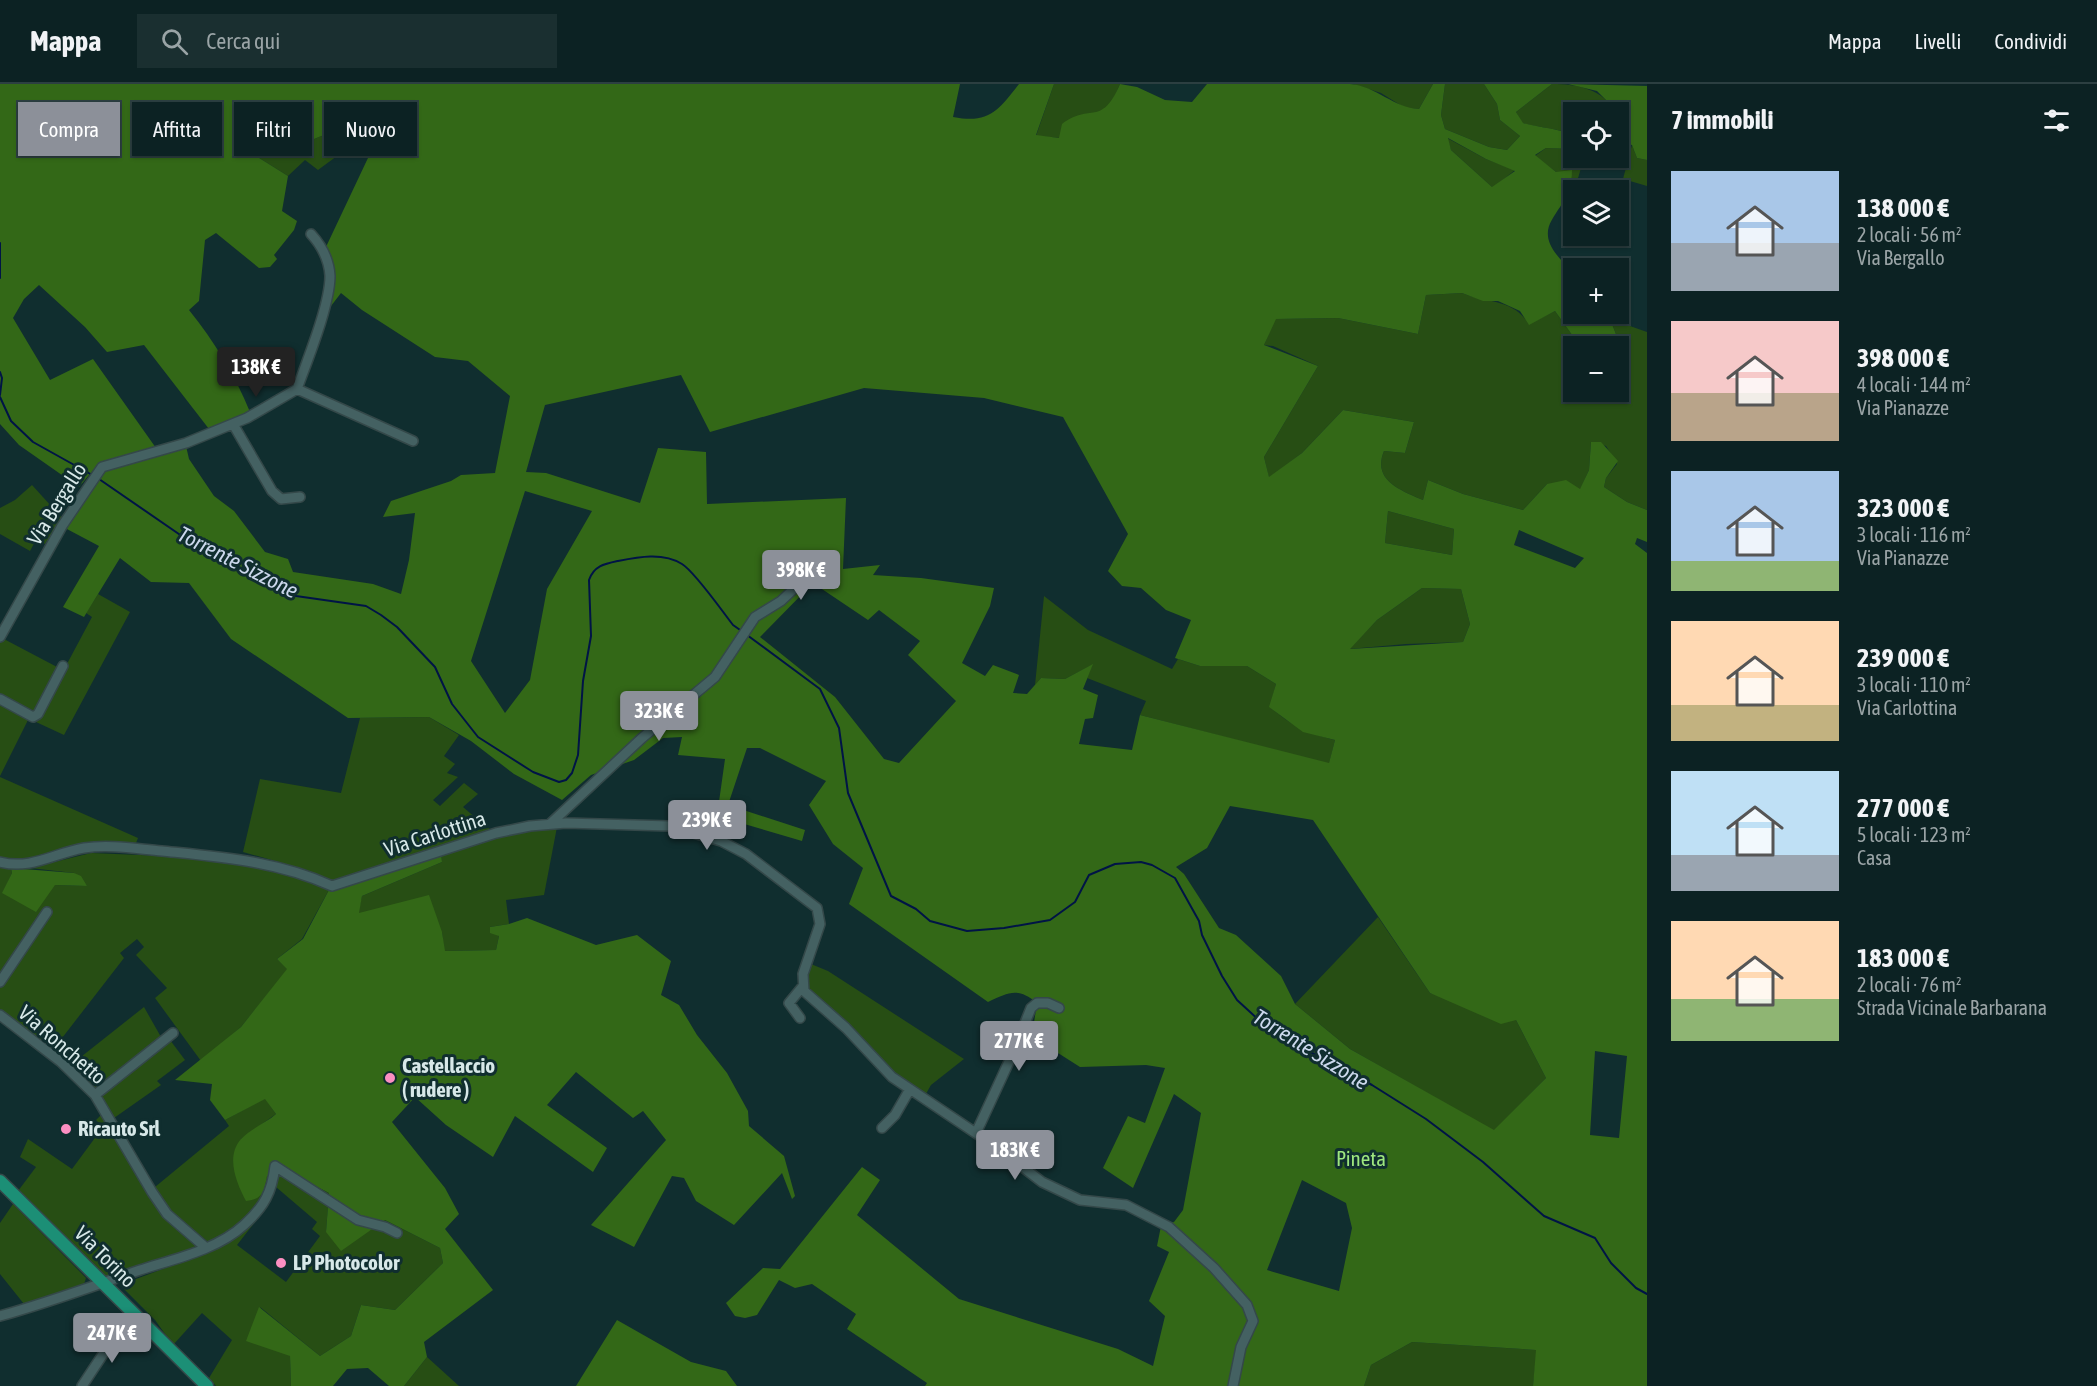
<!DOCTYPE html>
<html lang="it">
<head>
<meta charset="utf-8">
<style>
  body { margin:0; font-family:"Asap Condensed",sans-serif; background:#1a2f30; color:#f1f3f6; height:100vh; display:flex; flex-direction:column; font-size:22px; white-space:nowrap }
  * { box-sizing:border-box; margin:0 }
  p { font-size:20px; color:#9aa4a6 }
  .icon { flex:none; width:33px; height:33px; fill:none; stroke:currentColor; stroke-width:2; stroke-linecap:round; stroke-linejoin:round }
  .map { position:relative; flex:1; overflow:hidden }
  .drawer { display:flex; flex-direction:column; background:#0c2223; width:450px }
  .drawer>* { flex:none }
  .banner { position:absolute; left:18px; top:18px; width:570px; height:54px; display:flex; gap:12px }
  .controls { position:absolute; left:1563px; top:18px; display:grid; gap:12px }
  .controls a { display:grid; place-items:center; width:66px; height:66px; border-radius:0px; background:#0c2223; box-shadow:0 2px 4px #0004,0 0 0 2px #2c3f41; font-size:30px }
  .price { position:absolute; translate:-50% -51px; padding:0 14px; border-radius:6px; background:#8c9099; color:#fff; font-size:20px; line-height:39px; filter:drop-shadow(0 2px 3px #0008) }
  .price::after { content:''; position:absolute; left:50%; top:36px; width:18px; height:14px; margin-left:-9px; background:inherit; clip-path:polygon(0 0,100% 0,50% 100%) }
  .price.active { background:#222; color:#fff }
  ul { padding:0; list-style:none }
  li { display:flex; align-items:center; gap:18px; height:150px; padding:0 24px }
  li span { display:grid; place-items:center; flex:none; width:168px; height:120px; border-radius:0px; color:#555 }
  li>.icon { margin-inline-start:auto }
  span .icon { width:72px; height:72px; fill:#fffc; stroke-width:1 }
  li b { font-size:26px }
  h2 { display:flex; justify-content:space-between; align-items:center; height:72px; padding:0 24px; font-size:26px }
  .tag { padding:0 21px; border-radius:0px; background:#0c2223; box-shadow:0 2px 4px #0004,0 0 0 2px #2c3f41; font-size:21px; line-height:54px }
  .tag.active { background:#8c9099; color:#fff }
  header { display:flex; align-items:center; gap:36px; box-sizing:border-box; height:84px; padding:0 30px; background:#0c2223; border-bottom:2px solid #2c3f41 }
  header strong { font-size:28px }
  nav { display:flex; gap:33px; margin-inline-start:auto; font-size:21px }
  .search { width:420px; height:54px; background:#1a2f30; display:flex; align-items:center; gap:15px; box-sizing:border-box; padding:0 21px; border-radius:0px; color:#9aa4a6; font-size:22px }
  main { display:flex; flex:1; min-height:0 }
  .map>svg:first-child { display:block }
</style>
</head>
<body>
<header>
<strong>Mappa</strong>
<div class="search"><svg class="icon" aria-label="search" viewBox="0 0 24 24"><circle cx="10" cy="10" r="6"/><path d="M15 15l6 6"/></svg>Cerca qui</div>
<nav><a>Mappa</a><a>Livelli</a><a>Condividi</a></nav>
</header>
<main>
<div class="map">
<svg width="1647" height="1302" viewBox="0 0 1647 1302">
  <rect width="100%" height="100%" fill="#102e2f"/>
  <path fill="#274e14" d="M1054,0H1120L1111,21L1060,54L1036,52Z
    M1353,0H1433L1419,25L1405,24L1381,9Z
    M1445,0H1484L1497,20L1500,36L1520,52L1507,66L1489,63L1445,45L1441,31Z
    M1552,0C1578,0 1602,5 1616,28H1574L1573,51C1557,44 1540,44 1522,39L1516,28Z
    M353,39L367,50L318,86L305,76L288,92L245,65L251,51L302,60Z
    M1447,54L1486,75L1515,86L1493,104L1451,66Z
    M1632,61L1637,74L1647,76V102L1623,95Z
    M1546,64L1573,65L1574,74H1584L1573,111L1567,110L1572,96L1556,88L1535,72Z
    M1462,209C1488,220 1512,214 1529,240L1555,227L1580,262H1574V308H1618L1627,278L1610,235L1647,248V426L1627,418L1604,403L1606,394L1617,380L1606,362L1591,358L1589,386L1580,406L1547,400L1523,426L1463,410L1428,396L1423,416C1400,406 1372,396 1384,367L1405,369L1414,338L1343,326L1302,369L1269,394L1264,373L1318,282L1273,262L1264,261L1275,235L1338,234L1418,250L1426,211Z
    M32,401L62,434L45,460L36,456L30,467L0,450V424L15,416Z
    M1388,427L1454,445L1452,471L1385,459Z
    M1422,504L1461,505L1470,540L1463,558L1406,560L1349,565L1377,536Z
    M98,510L130,528L64,651L36,638L92,533L86,529Z
    M1044,512L1088,546L1172,585L1178,575L1200,582H1247L1276,600L1270,623C1292,642 1307,649 1335,656L1329,680L1140,631L1146,617L1087,594L1092,581L1065,595L1041,594L1035,601Z
    M2,554L59,584L36,628L0,611V559Z
    M0,617L29,634L0,692Z
    M429,633L459,651L444,672L455,680L447,689L458,693L433,716L440,722L464,699L478,710L463,723L477,735L464,736L466,747L489,744L491,748L333,798L307,786L243,768L260,695L341,709L360,634Z
    M0,693L138,754L136,759L85,758L26,777L0,773Z
    M557,743L544,811L506,816L509,840L490,843L499,852L496,866L444,867L442,848L358,829L362,812L442,778L441,769L494,751Z
    M91,769L189,773L247,782L293,791L330,804L302,855L277,875L288,885L241,943L201,977L155,914L167,904L136,871L144,863L137,855L120,869L124,874L52,967L0,927V903L47,834L0,891V781L11,784L12,789L3,809L55,801L87,802L74,789L30,784Z
    M1378,833L1430,909L1516,936L1546,994L1494,1047L1350,965L1295,920Z
    M806,878L828,887L964,975L931,1001L923,1015L811,915L803,890Z
    M144,923L161,953L95,1006L72,980Z
    M170,956L185,976L157,997L161,1001L114,1034L99,1010Z
    M265,1014L276,1030L241,1055L266,1092C291,1091 308,1097 329,1109L326,1148L385,1136L440,1164L443,1179L395,1226L361,1221L351,1252L320,1272L260,1223L290,1272L291,1302H216L209,1294L232,1256L202,1229L173,1261L155,1236L120,1201L200,1171L262,1129L237,1161L286,1198L320,1152L312,1145L317,1138L276,1103H271L240,1140L208,1158L172,1128L155,1103L229,1042L225,1036Z
    M103,1029L147,1108L198,1163L105,1194L18,1107L36,1083L20,1073L28,1055L72,1085L103,1043L96,1036Z
    M13,1120L86,1194L83,1203L24,1220L0,1190V1139Z
    M1412,1258L1537,1266L1533,1302H1364L1371,1281Z
    M427,1273L459,1302H404Z"/>
  <path fill="#336817" fill-rule="evenodd" d="M0,0H960L953,33C989,40 998,27 1019,0H1054L1036,51L1059,54L1062,40C1091,18 1101,44 1120,0L1137,3L1165,16L1192,18L1207,0C1254,0 1303,0 1350,0C1376,2 1394,24 1419,25L1433,0H1445L1441,31L1445,45L1489,63L1507,66L1520,52L1500,36L1497,20L1484,0H1552L1516,28L1523,39C1540,44 1557,44 1573,51V65L1546,64L1535,71L1556,88L1572,86C1572,136 1517,137 1573,188L1574,230H1608L1627,278L1621,303L1619,302L1618,262H1580L1555,227L1529,241L1520,227L1498,217H1483L1462,209L1426,211L1418,250L1338,234L1276,235L1264,261L1318,282L1264,373L1269,393L1302,369L1343,326L1414,338L1405,369L1384,367C1372,396 1400,406 1423,416L1428,396L1463,410L1523,426L1547,400L1566,396L1580,405L1589,386L1591,358H1601L1618,377L1606,394L1604,403L1627,418L1647,426V458L1637,454L1635,460L1647,469V1302H1533L1536,1266L1412,1258L1371,1281L1364,1302H925L927,1299L847,1245L856,1230L812,1200L795,1204L779,1196L757,1231L745,1234L735,1232L726,1219L763,1184L780,1185L862,1083L880,1096L857,1131L959,1215L1118,1265L1153,1282L1165,1232L1149,1217L1169,1168L1157,1162L1161,1142L1174,1138L1183,1126L1201,1029L1174,1010L1133,1104L1103,1084L1128,1032L1145,1039L1165,984L1146,981L1080,983L1058,969L1025,957L1033,945L1037,919C1018,903 1009,908 988,918L849,820L863,784L833,760L809,721L826,697L760,664H747L728,721L805,746L802,757L717,732L725,675L678,671L682,653L663,654L634,676L591,691L562,716L514,690L471,657L429,633L348,634L231,555L189,499L151,498L120,474L84,533L63,523L99,462L65,444L103,386L186,362L189,375L214,412L234,427L265,468L288,475L293,488L373,500L401,510L409,476L415,429L383,433L391,417L451,397L461,391L495,389L510,312L468,277L435,273L362,226L341,209L331,222L326,221L325,165L376,57L353,39L302,60L251,51L245,65L288,92L282,127L297,137L294,146L274,171L277,175L270,183L259,184L216,149L205,156L199,217L189,226C214,257 235,291 250,328L209,345L144,261L107,268L85,243L39,201L24,215L13,234L50,296L93,275L156,364L100,378L79,403L19,361L0,340ZM1448,54L1486,75L1515,87L1492,103L1451,66ZM681,291L710,348L864,304L984,314L1063,333L1128,450L1108,487L1122,502L1141,504L1166,526L1191,536L1175,574L1200,582H1247L1276,600L1269,623L1303,648L1335,656L1329,679L1140,631L1132,666L1079,660L1085,635L1093,634L1098,611L1083,605L1093,580L1065,595L1041,594L1027,610L1013,609L1019,591L993,581L985,592L962,579L990,522L994,504L921,494L873,491L880,481L843,485L846,414L707,420L706,368L658,364L640,419L546,389L526,388L545,321ZM525,407L592,427L547,505L530,596L505,629L471,577ZM1388,427L1454,445L1452,471L1385,459ZM1519,446L1584,474L1575,484L1514,461ZM813,499L868,536L879,526L920,557L908,571L956,617L899,679L884,675L835,613L760,553ZM1422,504L1461,505L1470,540L1463,558L1350,565L1377,536ZM1230,722L1313,736L1430,909L1501,940L1516,936L1546,994L1494,1046L1350,965L1295,920L1281,892L1236,851L1219,844L1184,790L1176,783L1207,764ZM1595,967L1627,972L1619,1054L1590,1051ZM1302,1096L1346,1119L1352,1144L1339,1207L1267,1186Z
    M1568,0L1647,2V76L1637,74L1632,61L1619,58L1618,28L1597,7Z
    M441,769L442,778L362,812L359,829L429,811L442,848L445,867L496,866L499,852L490,849V843L509,840L527,834L596,861L637,851L671,877L661,911L679,921L697,951L727,989L748,1027L749,1042L784,1072L795,1112L792,1115L782,1089L734,1141L696,1117L684,1094L672,1092L634,1163L591,1141L666,1056L643,1027L633,1034L576,988L547,1021L607,1064L593,1088L515,1032L493,1073L446,1041L415,1013L392,1038L445,1104L459,1130L445,1145L493,1206L424,1258L427,1273L404,1302H389L368,1284L347,1285L333,1302H291L290,1272L246,1257L259,1223L320,1272L351,1252L361,1221L395,1226L443,1179L440,1164L385,1136L341,1167L326,1148L329,1109C308,1097 291,1091 267,1092C264,1108 263,1115 246,1117C237,1100 225,1073 241,1055C250,1045 266,1039 276,1030L265,1015L225,1036L210,1016L212,1000L175,996L241,943L287,885L277,875L303,855L330,804Z
    M11,784L74,789L81,792L87,802L55,801L36,828L2,809L12,789Z
    M617,1236L691,1278L726,1287L737,1302H576Z"/>
  <g fill="none" stroke-linecap="round" stroke-linejoin="round">
    <path stroke="#001446" stroke-width="2" d="M0,159V194
      M0,288L2,294L0,311
      M0,313L11,337L33,358L94,392
      M99,395L189,457L278,504L296,512L366,522L381,531L397,543L435,583L452,620L478,653L533,688L559,698L566,696L572,689L578,671L583,597L591,552L589,496C594,482 604,480 618,477C638,473 663,468 682,480C695,488 722,527 733,541L743,548
      M747,551L820,605L839,644L848,709L891,812L916,825L930,837L967,847L1004,844L1050,836L1075,818L1089,791L1115,780L1141,778L1152,781L1175,794L1199,837L1202,851L1222,892L1237,916L1261,938L1288,956L1372,1001L1426,1035L1483,1078L1544,1132L1595,1154L1611,1179L1636,1204L1647,1210"/>
    <g stroke="#344849" stroke-width="12">
      <path id="minor" d="M297,305L413,357
        M233,340L272,407L281,415L300,413
        M0,553L62,442L102,383L186,359L247,334L297,305C307,277 330,221 330,192C329,175 322,162 311,150
        M0,615L33,633L38,630L63,582
        M550,740L642,654L715,593L755,533L781,517L817,483L833,482
        M0,778C32,786 54,769 84,764C110,760 137,765 162,767C221,773 277,777 332,802L496,749L530,742L566,739L669,742L721,757L746,770L817,824L820,840L803,890L804,907L846,944L892,993L998,1064L1042,1098L1080,1116L1126,1121L1169,1143L1214,1184L1247,1221L1253,1237L1241,1263L1233,1302
        M0,898L47,828
        M0,931L61,978L95,1011L152,1108L167,1130L205,1163
        M800,934L789,919L803,902
        M95,1011L173,949
        M882,1044L895,1031L910,1005
        M976,1049L1013,969L1031,924L1037,919H1048L1059,924
        M0,1232C47,1219 93,1202 140,1186C174,1175 217,1166 244,1141C264,1123 272,1108 275,1082L358,1136L385,1143L397,1149
        M82,1302L121,1243"/>
    </g>
    <g stroke="#344849" stroke-width="15">
      <path id="major" d="M0,1097L207,1302"/>
    </g>
    <use href="#minor" stroke="#446162" stroke-width="9"/>
    <use href="#major" stroke="#1c8f76" stroke-width="12"/>
  </g>
  <g fill="#fc8fc2" stroke="#102e2f" stroke-width="2">
    <circle cx="390" cy="994" r="6"/>
    <circle cx="66" cy="1045" r="6"/>
    <circle cx="281" cy="1179" r="6"/>
  </g>
  <g text-anchor="middle" stroke-width="6" stroke-linejoin="round" paint-order="stroke">
    <g font-size="21" fill="#d7e8e8" stroke="#102e2f">
      <text transform="translate(57 420) rotate(-58)" y="7">Via Bergallo</text>
      <text transform="translate(435 750) rotate(-18)" y="7">Via Carlottina</text>
      <text transform="translate(62 961) rotate(41)" y="7">Via Ronchetto</text>
      <text transform="translate(105 1173) rotate(45)" y="7">Via Torino</text>
    </g>
    <g font-size="21" font-weight="bold" fill="#d7e8e8" stroke="#102e2f" text-anchor="start">
      <text x="402" y="989">Castellaccio<tspan x="402" dy="24">( rudere )</tspan></text>
      <text x="78" y="1052">Ricauto Srl</text>
      <text x="293" y="1186">LP Photocolor</text>
    </g>
    <g font-size="21" fill="#9ee77f" stroke="#102e2f">
      <text x="1361" y="1082">Pineta</text>
    </g>
    <g font-size="22" font-style="italic" fill="#cbd8ec" stroke="#102e2f">
      <text transform="translate(238 478) rotate(27)" y="8">Torrente Sizzone</text>
      <text transform="translate(1311 965) rotate(32)" y="8">Torrente Sizzone</text>
    </g>
  </g>
</svg>
<div class="controls">
<a><svg class="icon" aria-label="locate" viewBox="0 0 24 24"><circle cx="12" cy="12" r="6"/><path d="M12 2v4M12 18v4M2 12h4M18 12h4"/></svg></a>
<a><svg class="icon" aria-label="layers" viewBox="0 0 24 24"><path d="M12 4l9 5-9 5-9-5zM3 14l9 5 9-5"/></svg></a>
<a>+</a>
<a>−</a>
</div>
<b class="price active" style="left:256px;top:314px">138K €</b>
<b class="price" style="left:801px;top:517px">398K €</b>
<b class="price" style="left:659px;top:658px">323K €</b>
<b class="price" style="left:707px;top:767px">239K €</b>
<b class="price" style="left:1019px;top:988px">277K €</b>
<b class="price" style="left:1015px;top:1097px">183K €</b>
<b class="price" style="left:112px;top:1280px">247K €</b>
<div class="banner">
<a class="tag active">Compra</a>
<a class="tag">Affitta</a>
<a class="tag">Filtri</a>
<a class="tag">Nuovo</a>
</div>
</div>
<section class="drawer">
<h2>7 immobili<svg class="icon" aria-label="filters" viewBox="0 0 24 24"><path d="M4 7h16M4 17h16"/><circle cx="9" cy="7" r="2"/><circle cx="15" cy="17" r="2"/></svg></h2>
<ul>
<li><span style="background:linear-gradient(#a9c7e8 60%,#9aa5b1 0)"><svg class="icon" aria-label="home" viewBox="0 0 24 24"><path d="M3 11l9-7 9 7M6 9v11h12V9"/></svg></span><div><b>138 000 €</b><p>2 locali · 56 m²</p><p>Via Bergallo</p></div></li>
<li><span style="background:linear-gradient(#f6c9c9 60%,#b9a48a 0)"><svg class="icon" aria-label="home" viewBox="0 0 24 24"><path d="M3 11l9-7 9 7M6 9v11h12V9"/></svg></span><div><b>398 000 €</b><p>4 locali · 144 m²</p><p>Via Pianazze</p></div></li>
<li><span style="background:linear-gradient(#a9c7e8 75%,#8fb573 0)"><svg class="icon" aria-label="home" viewBox="0 0 24 24"><path d="M3 11l9-7 9 7M6 9v11h12V9"/></svg></span><div><b>323 000 €</b><p>3 locali · 116 m²</p><p>Via Pianazze</p></div></li>
<li><span style="background:linear-gradient(#ffd9b3 70%,#c2b280 0)"><svg class="icon" aria-label="home" viewBox="0 0 24 24"><path d="M3 11l9-7 9 7M6 9v11h12V9"/></svg></span><div><b>239 000 €</b><p>3 locali · 110 m²</p><p>Via Carlottina</p></div></li>
<li><span style="background:linear-gradient(#bfe0f5 70%,#9aa5b1 0)"><svg class="icon" aria-label="home" viewBox="0 0 24 24"><path d="M3 11l9-7 9 7M6 9v11h12V9"/></svg></span><div><b>277 000 €</b><p>5 locali · 123 m²</p><p>Casa</p></div></li>
<li><span style="background:linear-gradient(#ffd9b3 65%,#8fb573 0)"><svg class="icon" aria-label="home" viewBox="0 0 24 24"><path d="M3 11l9-7 9 7M6 9v11h12V9"/></svg></span><div><b>183 000 €</b><p>2 locali · 76 m²</p><p>Strada Vicinale Barbarana</p></div></li>
</ul>
</section>
</main>
</body>
</html>
